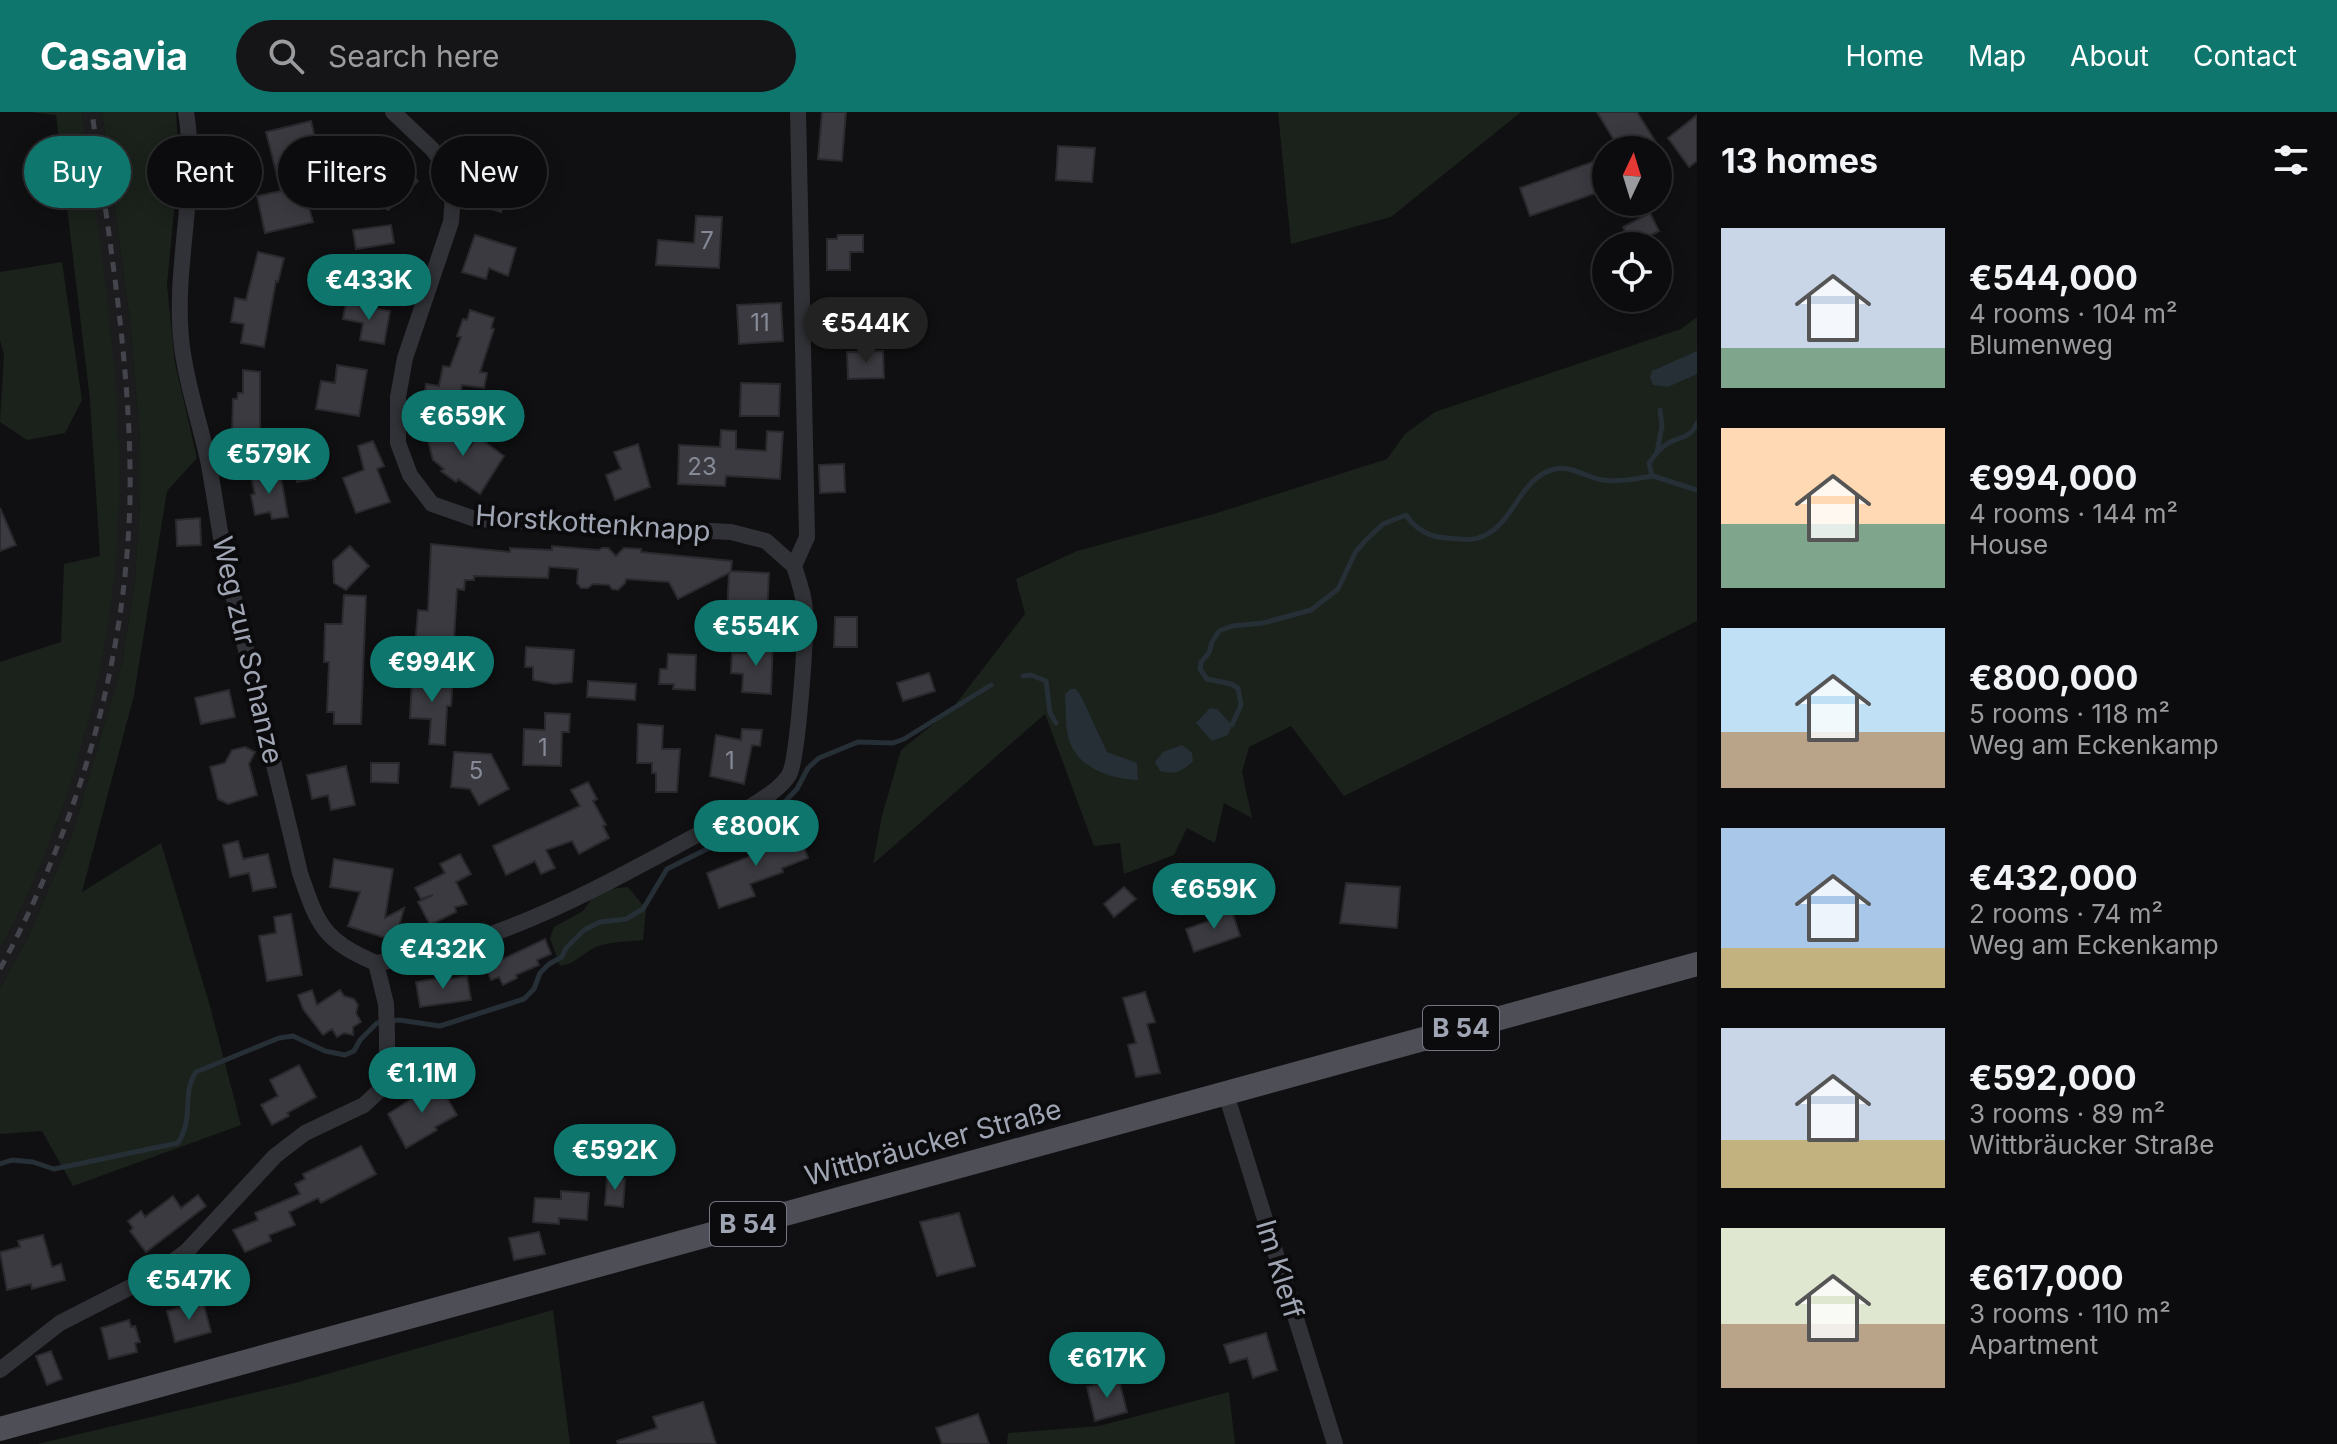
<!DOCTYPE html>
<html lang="en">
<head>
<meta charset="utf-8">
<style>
  body { margin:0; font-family:Inter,sans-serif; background:#151517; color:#f1f3f6; height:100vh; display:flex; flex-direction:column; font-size:30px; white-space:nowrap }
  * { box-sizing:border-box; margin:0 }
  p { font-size:26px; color:#9a9b9e }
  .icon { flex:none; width:44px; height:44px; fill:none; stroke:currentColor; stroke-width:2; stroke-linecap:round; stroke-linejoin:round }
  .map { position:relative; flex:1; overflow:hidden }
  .details { display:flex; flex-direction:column; background:#0c0c0e; width:640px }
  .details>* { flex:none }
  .guide { position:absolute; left:24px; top:24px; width:760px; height:72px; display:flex; gap:16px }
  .needle { width:52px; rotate:4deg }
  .fabs { position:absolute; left:1592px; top:24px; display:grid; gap:16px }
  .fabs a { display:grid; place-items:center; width:80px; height:80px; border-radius:50%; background:#0c0c0e; box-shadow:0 4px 20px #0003,0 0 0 2px #2c2c2e; font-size:40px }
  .price { position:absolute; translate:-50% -68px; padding:0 18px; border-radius:28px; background:#0f766e; color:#fff; font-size:26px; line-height:52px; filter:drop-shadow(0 2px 4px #0008) }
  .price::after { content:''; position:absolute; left:50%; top:48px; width:24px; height:18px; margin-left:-12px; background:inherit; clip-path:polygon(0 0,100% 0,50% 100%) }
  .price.active { background:#222; color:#fff }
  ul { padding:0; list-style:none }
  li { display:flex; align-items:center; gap:24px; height:200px; padding:0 24px }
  li span { display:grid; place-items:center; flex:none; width:224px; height:160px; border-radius:0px; color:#555 }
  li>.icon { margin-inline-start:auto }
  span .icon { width:96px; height:96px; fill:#fffc; stroke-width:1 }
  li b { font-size:34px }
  h2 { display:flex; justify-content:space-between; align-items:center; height:96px; padding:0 24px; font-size:34px }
  .chip { padding:0 28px; border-radius:36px; background:#0c0c0e; box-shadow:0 4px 20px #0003,0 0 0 2px #2c2c2e; font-size:28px; line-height:72px }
  .chip.active { background:#0f766e; color:#fff }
  header { display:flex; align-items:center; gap:48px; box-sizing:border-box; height:112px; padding:0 40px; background:#0f766e; color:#fff }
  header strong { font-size:38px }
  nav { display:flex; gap:44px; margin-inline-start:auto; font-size:28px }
  .search { width:560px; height:72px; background:#151517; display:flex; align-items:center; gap:20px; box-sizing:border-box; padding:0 28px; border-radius:44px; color:#9a9b9e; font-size:30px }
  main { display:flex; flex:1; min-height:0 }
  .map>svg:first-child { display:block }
</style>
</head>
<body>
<header>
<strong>Casavia</strong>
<div class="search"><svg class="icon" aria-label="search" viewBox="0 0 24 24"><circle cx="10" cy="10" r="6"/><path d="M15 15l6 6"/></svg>Search here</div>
<nav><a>Home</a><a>Map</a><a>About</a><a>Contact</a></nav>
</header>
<main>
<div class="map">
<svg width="1697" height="1332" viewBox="0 0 1697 1332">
  <rect width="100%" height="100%" fill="#101012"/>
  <path fill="#1c1c1f" d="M82,0H102L130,210L140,331V387L135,468L122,552L73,720L28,825L0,876V836L56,714L84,626L100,549L119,388V332L110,212Z"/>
  <path fill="#1a221b" d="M29,0H82C97,110 115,221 119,332C125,502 82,687 0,836V550L61,530L64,452L100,444L90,288L56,3Z
    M102,0H176L179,47L167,173L175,251L197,346L167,379L134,583L82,780L161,731L210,894L241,1013L73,1074L42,1019L0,1022V876L28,825L73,720L122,552L135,468L140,387V331L130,210Z
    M1278,0H1521L1391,105L1291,132Z
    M62,150L82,288L65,321L27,328L0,310L4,242L0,228V160Z
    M1697,205V509L1344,684L1291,614L1249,635L1242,660L1252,706L1224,691L1215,731L1187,716L1174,743L1124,762L1120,731L1094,734L1045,602L873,752L882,704L901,638L952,597L1025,502L1016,467L1077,439L1217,401L1387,347L1405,322L1435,300L1681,217Z
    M628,775L646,797L643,828C627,830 611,829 596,835C581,842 577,851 560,854L550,826L554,815L583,799L591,788L611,777Z
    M553,1198L570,1332H37L295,1271Z
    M1229,1280L1235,1332H1007L1008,1321L1099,1314Z"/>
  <path fill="#262e36" d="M1697,239V262L1668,275L1653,273L1650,266L1652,259Z
    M1070,577H1076L1081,584L1107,640L1137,651L1138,668C1112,667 1078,657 1069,628C1065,614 1066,596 1065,582Z
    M1210,596L1217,597L1232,613L1228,623L1212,629L1196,611Z
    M1182,633L1192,641L1193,649C1182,660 1175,663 1160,659L1155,650L1163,640Z"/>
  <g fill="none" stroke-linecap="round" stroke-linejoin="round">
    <path stroke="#262e36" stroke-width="5" d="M1657,340L1662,314L1660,298
      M1653,364L1697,378
      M1023,564L1031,563L1046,569L1050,601L1056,611
      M1232,613L1241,593L1238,576L1231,572L1207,567L1200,557L1201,550L1209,541L1212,530L1219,519L1232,514L1263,511L1311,498L1338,477L1356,439L1366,428L1383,412L1406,403C1416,418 1429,425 1447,426C1456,427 1469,429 1478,426C1515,415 1517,366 1555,357C1571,353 1587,366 1603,368C1620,370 1636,367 1652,364L1649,351C1654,344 1659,337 1667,332C1680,323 1690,328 1697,311
      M0,1052L12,1048L33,1050L54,1057L178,1031C195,1004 181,982 196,960L279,926L293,924L325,939L345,943L354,939L360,928L377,911L399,908L440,914L524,887L534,877L540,861L549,852L562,845L566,836L584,818L600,810L626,807L643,797L667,757L761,710L778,697L797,677L808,656L819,646L858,630L893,631L904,627L991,573"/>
  </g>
  <path fill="#3a3a40" stroke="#2a2a2e" stroke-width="2" d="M822,0H846L842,49L818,47Z
    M1597,0H1637L1657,32L1648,38H1620Z
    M1697,3V49L1689,55L1668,26Z
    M311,9L320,47L297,52L313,110L265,121L257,84L281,79L266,20Z
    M381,34L391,43L395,39L406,51L403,54L418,69L388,98L352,62Z
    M1058,34L1095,36L1092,70L1056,68Z
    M1595,49L1605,78L1530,104L1520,76Z
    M487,65L510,72L501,100L478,93Z
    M1650,101L1659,119L1632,133L1623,115Z
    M696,104L722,105L719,156L656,153L658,128L694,131Z
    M391,113L394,131L356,137L353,118Z
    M475,123L516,136L508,164L489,156L486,167L462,160Z
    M838,123H863V140H850V158H827V127H837Z
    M258,140L284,146L278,170L276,169L264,235L241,231L244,212L231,210L235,186L246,188Z
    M325,168L342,172L339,190L321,186Z
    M346,191L390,199L384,232L360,228L363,211L343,207Z
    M781,191L783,229L739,232L737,193Z
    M470,198L494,206L491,216L494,217L480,260L487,261L484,276L462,273L459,292L424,286L426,272L439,274L443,254L450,255L461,225L457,224L463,207L467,208Z
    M883,239L884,266L848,267L847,240Z
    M337,253L367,258L359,304L316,297L321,269L335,271Z
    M243,258L260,260V324L232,322L233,287H237L238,281H243Z
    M741,271L780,272L779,304H740Z
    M447,312L450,324L470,335L478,325L504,344L480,382L458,367L456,370L441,359L444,357L433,348L425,317Z
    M721,318L736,319V337L766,339L767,319L783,320L780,367L726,364L725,374L678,372L679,333L720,335Z
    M373,329L384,354L377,357L390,390L356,401L343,366L364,358L358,334Z
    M638,332L650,375L615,388L606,363L621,357L614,340Z
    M312,348L315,367L297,370L294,350Z
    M844,352L845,380L820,381L819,353Z
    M280,360L288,405L272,407L270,400L255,403L251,383L255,382L251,364Z
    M0,396L16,433L0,439Z
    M200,406L201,433L177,434L176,408Z
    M431,432L510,440V436L552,438V434L599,438L602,436H608L616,444L624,436L641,437V440L732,449L731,459L769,461L767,504L727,502L729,461L678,487L669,470L626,467L625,471L618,478L612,477L609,473L593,472L588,476H581L577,471L578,457L549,455L548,466L474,464V468H465L464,478L457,477L454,527L441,526L440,538L415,536L418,498L428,499Z
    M350,434L369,454L346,478L334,471L333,449Z
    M344,483L366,484L361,612H334V600H327L329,550H324L325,512H342Z
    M835,505H857V535H834Z
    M758,525L773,526L771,582L742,580L743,562L731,561L732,541L757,542Z
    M526,535L574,538L572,570L554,572L533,568V555H525Z
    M668,542L696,543L695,578L673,577L674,572H659L660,557H667Z
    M929,561L935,579L903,589L897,571Z
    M412,564L453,566L451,594H447L445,633L429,632L431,607L410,606Z
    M588,569L636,572L635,588L587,585Z
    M229,578L235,605L201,612L195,586Z
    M545,601L570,602L569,620H562L561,654L523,653L524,617L545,618Z
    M638,612L663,614L662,637H680L677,680H656V661H652V651H637Z
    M742,617L762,618L760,634L752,633L744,672L710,664L716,623L741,628Z
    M245,635L255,640L249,652L257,683L228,692L218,687L210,655L225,651L232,638Z
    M454,640L491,642L509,677L479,693L470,677L451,675Z
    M371,651H399L398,671L371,670Z
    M346,654L355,693L331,698L328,683L312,687L307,663Z
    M588,670L597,687L593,689L606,713L603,714L609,726L579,742L572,729L546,738L555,756L541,762L535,749L506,763L493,734L580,694L571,678Z
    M796,716L808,746L782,756L783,760L750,772L755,784L719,796L707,761L766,738L762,728Z
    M238,729L243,747L268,742L276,775L253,779L249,761L230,765L223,733Z
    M460,742L471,762L456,770L467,792L455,795L456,800L430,813L418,790L433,783L421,787L415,776L445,761L440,752Z
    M334,747L393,757L385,806L404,796L395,829L348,814L360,780L330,775Z
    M1346,771L1400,775L1397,816L1340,811Z
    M1124,775L1136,787L1114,805L1104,792Z
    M1231,796L1240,824L1194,840L1186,817L1212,808L1210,804Z
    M291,802L302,863L267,869L259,824L276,821L274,805Z
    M545,827L551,842L537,848L539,853L516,863L517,866L503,873L499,865L491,868L486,855Z
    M451,864V867L467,864L471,888L420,895L416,870Z
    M312,878L317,893L340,878L344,884L354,887L358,893L356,901L361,910L353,915V923L344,921L337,925L332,917L323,923L303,897L298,883Z
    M1145,880L1155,910L1147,912L1160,961L1136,965L1128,933L1136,931L1123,886Z
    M422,948L423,963L402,964V949Z
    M299,953L316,985L287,1001L289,1004L272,1013L261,993L278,984L270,968Z
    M438,970L457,1003L435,1015L437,1018L406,1036L388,1002Z
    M361,1034L376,1062L321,1091L318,1086L289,1100L295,1113L269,1123L271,1129L245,1140L233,1118L258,1108L255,1101L300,1082L295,1072L305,1067L303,1062Z
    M607,1066L625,1067L623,1095L605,1093Z
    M561,1079L589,1081L587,1108L559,1106V1112L533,1110L535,1086L561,1087Z
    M198,1083L206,1094L146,1140L130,1119L133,1116L128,1109L141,1099L145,1105L173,1084L181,1096Z
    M959,1101L975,1154L937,1164L920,1110Z
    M539,1120L545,1142L514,1148L509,1126Z
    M43,1123L52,1155L61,1152L65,1168L32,1177L31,1172L7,1178L0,1140L20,1135L18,1129Z
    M203,1190L211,1220L175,1230L167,1199Z
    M129,1208L131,1215L135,1214L140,1230L135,1231L137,1240L109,1247L101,1216Z
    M1266,1221L1277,1258L1253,1266L1247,1246L1230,1251L1224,1233Z
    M51,1239L62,1267L47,1273L36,1244Z
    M1119,1268L1127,1300L1095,1309L1087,1275Z
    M703,1290L716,1332H618L617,1329L657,1316L653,1305Z
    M978,1302L989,1332H942L936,1316Z"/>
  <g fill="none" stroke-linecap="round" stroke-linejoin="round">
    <path stroke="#313237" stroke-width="16" d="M186,0C199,79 172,156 182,235C187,275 201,314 209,353C214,381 218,409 223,437C246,545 275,653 300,761C318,814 323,828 376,851
      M393,0L432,37L448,58L453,84L451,110L405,246L398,285V331L410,363L432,392L475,407L731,420L766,429L794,454
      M376,851C511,834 631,756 750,695C764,686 780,677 789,663C798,648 806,526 805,502C805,486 799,470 794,454L807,425L798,0
      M1226,982L1335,1332
      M0,1258L60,1211L156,1162L187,1139L275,1044L305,1021L364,993L380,978L387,953V922L386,892L376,851"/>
    <path stroke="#4d4e56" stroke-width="24" d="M0,1317L1697,852"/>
    <path stroke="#44454c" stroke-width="5" stroke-dasharray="10 8" stroke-linecap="butt" d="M0,857C78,714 126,551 130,387C132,257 109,128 92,0"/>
  </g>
  <g text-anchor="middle" stroke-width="8" stroke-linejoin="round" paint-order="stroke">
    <g font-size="24" fill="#868a97">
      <text x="707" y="137">7</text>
      <text x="760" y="219">11</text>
      <text x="702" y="363">23</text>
      <text x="543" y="644">1</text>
      <text x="730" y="657">1</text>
      <text x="476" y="667">5</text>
    </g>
    <g fill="#0b0b0d" stroke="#737782" stroke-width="2">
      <rect x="1423" y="894" width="76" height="44" rx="6"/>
      <rect x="710" y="1090" width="76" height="44" rx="6"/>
    </g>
    <g font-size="26" font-weight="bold" fill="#a0a5b4">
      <text x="1461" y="925">B 54</text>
      <text x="748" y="1121">B 54</text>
    </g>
    <g font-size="28" fill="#a0a5b4" stroke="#0b0b0d">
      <text transform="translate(593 411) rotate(4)" y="10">Horstkottenknapp</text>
      <text transform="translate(248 538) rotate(77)" y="10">Weg zur Schanze</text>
      <text transform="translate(933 1030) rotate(-15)" y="10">Wittbräucker Straße</text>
      <text transform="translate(1280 1157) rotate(73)" y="10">Im Kleff</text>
    </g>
  </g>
</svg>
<div class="fabs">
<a><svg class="needle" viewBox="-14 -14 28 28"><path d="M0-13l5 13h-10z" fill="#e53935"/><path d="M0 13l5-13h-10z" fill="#9a9b9e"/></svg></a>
<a><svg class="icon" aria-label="locate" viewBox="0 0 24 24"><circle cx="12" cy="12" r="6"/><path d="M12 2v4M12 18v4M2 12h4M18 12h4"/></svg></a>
</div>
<b class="price" style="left:369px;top:210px">€433K</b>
<b class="price active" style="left:866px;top:253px">€544K</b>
<b class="price" style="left:463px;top:346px">€659K</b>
<b class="price" style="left:269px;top:384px">€579K</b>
<b class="price" style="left:756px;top:556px">€554K</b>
<b class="price" style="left:432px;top:592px">€994K</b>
<b class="price" style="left:756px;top:756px">€800K</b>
<b class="price" style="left:1214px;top:819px">€659K</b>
<b class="price" style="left:443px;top:879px">€432K</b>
<b class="price" style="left:422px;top:1003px">€1.1M</b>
<b class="price" style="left:615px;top:1080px">€592K</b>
<b class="price" style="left:189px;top:1210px">€547K</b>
<b class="price" style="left:1107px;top:1288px">€617K</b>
<div class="guide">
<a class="chip active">Buy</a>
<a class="chip">Rent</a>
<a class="chip">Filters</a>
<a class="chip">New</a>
</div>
</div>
<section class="details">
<h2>13 homes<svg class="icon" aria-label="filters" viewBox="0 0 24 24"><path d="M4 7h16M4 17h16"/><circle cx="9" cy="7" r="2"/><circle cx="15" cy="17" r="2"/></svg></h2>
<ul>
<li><span style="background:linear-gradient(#c9d6e8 75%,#7fa58c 0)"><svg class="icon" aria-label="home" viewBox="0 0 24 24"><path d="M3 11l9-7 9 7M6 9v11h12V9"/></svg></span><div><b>€544,000</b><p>4 rooms · 104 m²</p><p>Blumenweg</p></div></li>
<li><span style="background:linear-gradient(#ffd9b3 60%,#7fa58c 0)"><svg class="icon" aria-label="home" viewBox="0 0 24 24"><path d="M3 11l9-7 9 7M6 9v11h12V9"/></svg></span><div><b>€994,000</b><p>4 rooms · 144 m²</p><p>House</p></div></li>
<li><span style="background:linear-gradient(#bfe0f5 65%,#b9a48a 0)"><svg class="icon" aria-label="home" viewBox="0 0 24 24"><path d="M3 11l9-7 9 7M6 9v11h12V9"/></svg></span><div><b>€800,000</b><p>5 rooms · 118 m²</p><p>Weg am Eckenkamp</p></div></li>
<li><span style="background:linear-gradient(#a9c7e8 75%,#c2b280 0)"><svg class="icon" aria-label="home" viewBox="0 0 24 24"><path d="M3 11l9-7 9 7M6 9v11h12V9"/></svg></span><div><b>€432,000</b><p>2 rooms · 74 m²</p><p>Weg am Eckenkamp</p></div></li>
<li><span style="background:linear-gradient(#c9d6e8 70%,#c2b280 0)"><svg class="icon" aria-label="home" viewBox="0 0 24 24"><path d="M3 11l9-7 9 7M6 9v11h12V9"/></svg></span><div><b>€592,000</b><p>3 rooms · 89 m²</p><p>Wittbräucker Straße</p></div></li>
<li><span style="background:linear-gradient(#dfe7d0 60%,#b9a48a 0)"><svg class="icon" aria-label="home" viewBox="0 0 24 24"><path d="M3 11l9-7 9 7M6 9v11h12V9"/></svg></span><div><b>€617,000</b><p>3 rooms · 110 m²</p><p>Apartment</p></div></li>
</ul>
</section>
</main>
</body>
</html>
